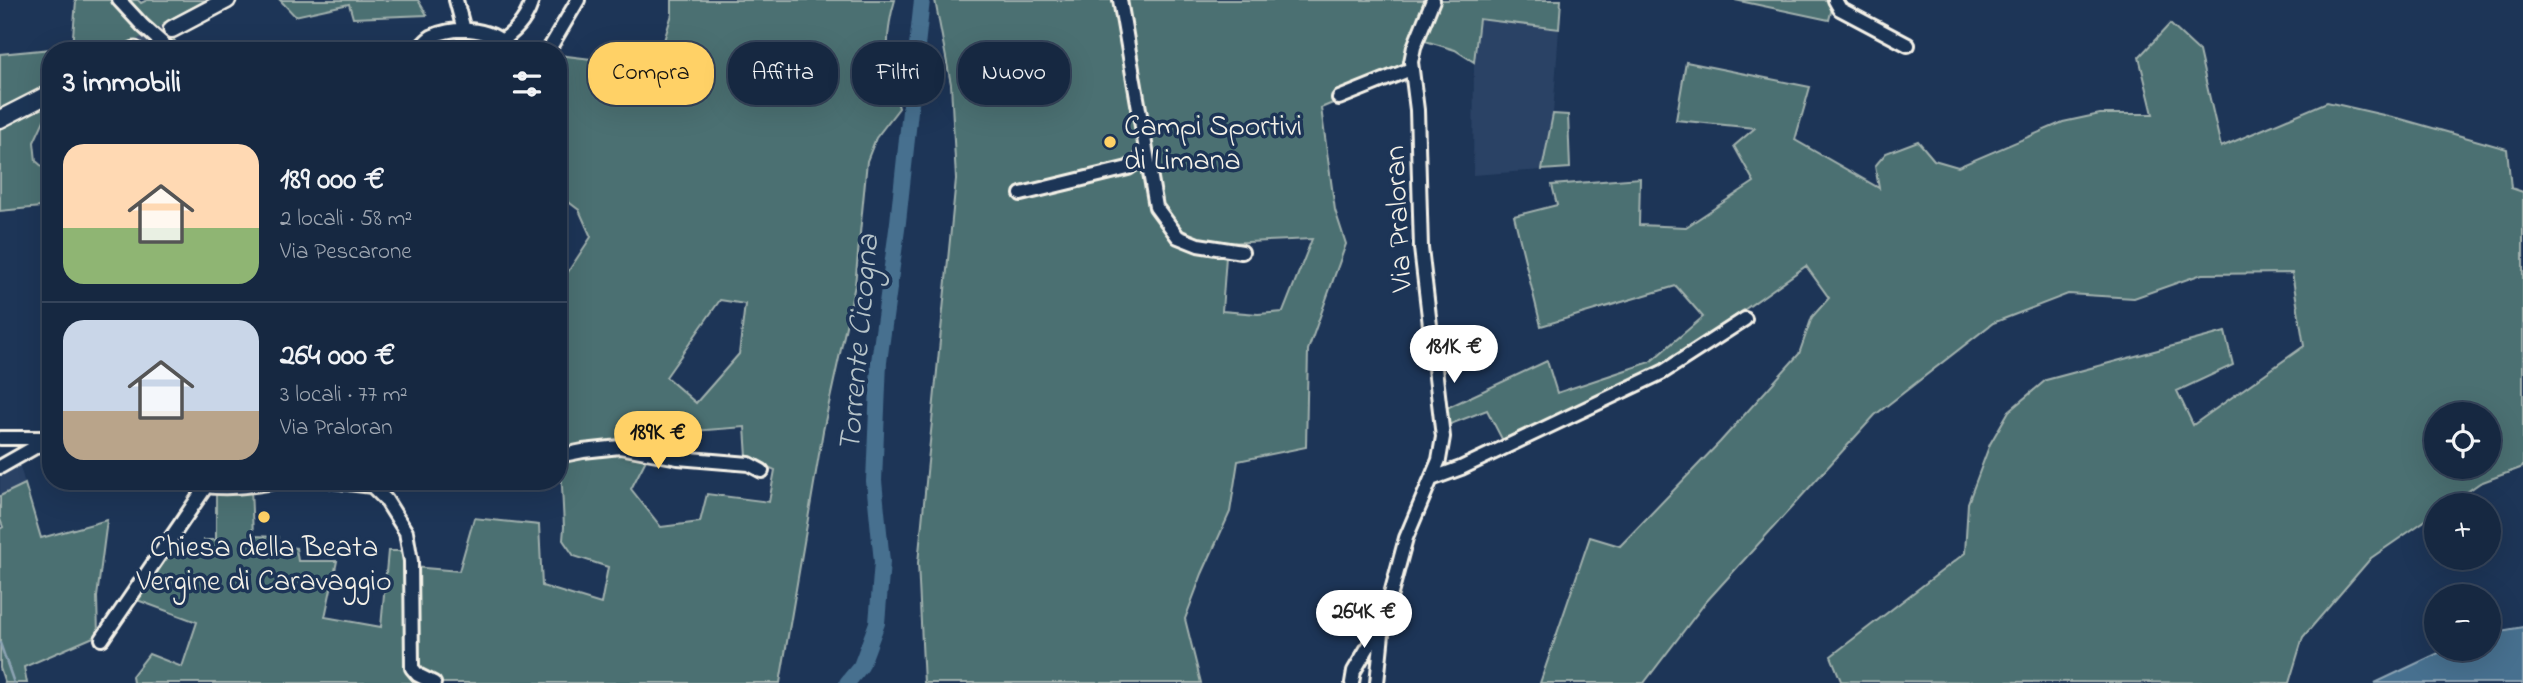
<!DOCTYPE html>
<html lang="it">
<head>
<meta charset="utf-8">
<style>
  body { margin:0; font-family:"Indie Flower",sans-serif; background:#1f3048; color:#f1f3f6; height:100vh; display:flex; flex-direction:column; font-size:26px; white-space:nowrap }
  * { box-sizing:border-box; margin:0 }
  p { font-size:23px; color:#9ea6b1 }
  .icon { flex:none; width:38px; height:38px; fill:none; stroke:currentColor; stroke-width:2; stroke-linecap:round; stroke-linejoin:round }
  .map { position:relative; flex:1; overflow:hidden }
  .side { position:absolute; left:42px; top:42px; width:525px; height:448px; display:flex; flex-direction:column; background:#162841; border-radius:28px; box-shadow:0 7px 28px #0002,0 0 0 2px #35445a }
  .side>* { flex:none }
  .top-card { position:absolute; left:588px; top:42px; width:665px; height:63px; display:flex; gap:14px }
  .fabs { position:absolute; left:2424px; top:402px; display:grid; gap:14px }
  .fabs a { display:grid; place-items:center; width:77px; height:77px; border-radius:50%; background:#162841; box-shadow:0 7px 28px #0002,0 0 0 2px #35445a; font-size:35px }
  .price { position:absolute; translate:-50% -60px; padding:0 16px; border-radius:24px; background:#fff; color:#222; font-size:23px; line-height:46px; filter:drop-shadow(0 2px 4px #0008) }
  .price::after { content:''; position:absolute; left:50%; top:42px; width:21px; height:16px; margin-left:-10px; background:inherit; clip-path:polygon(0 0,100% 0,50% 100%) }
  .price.selected { background:#ffd166; color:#111 }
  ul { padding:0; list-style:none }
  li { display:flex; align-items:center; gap:21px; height:175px; padding:0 21px }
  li+li { border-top:2px solid #35445a }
  li span { display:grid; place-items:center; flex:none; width:196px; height:140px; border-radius:21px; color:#555 }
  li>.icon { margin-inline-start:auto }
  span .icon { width:84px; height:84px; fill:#fffc; stroke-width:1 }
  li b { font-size:30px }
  h2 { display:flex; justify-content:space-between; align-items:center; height:84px; padding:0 21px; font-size:30px }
  .chip { padding:0 24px; border-radius:28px; background:#162841; box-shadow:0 7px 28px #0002,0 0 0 2px #35445a; font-size:24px; line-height:63px }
  .chip.selected { background:#ffd166; color:#111 }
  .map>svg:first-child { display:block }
</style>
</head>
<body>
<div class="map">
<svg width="2523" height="683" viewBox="0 0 2523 683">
  <rect width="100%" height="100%" fill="#1d3557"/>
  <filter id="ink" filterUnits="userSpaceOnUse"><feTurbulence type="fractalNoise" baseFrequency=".0143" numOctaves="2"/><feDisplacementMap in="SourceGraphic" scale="14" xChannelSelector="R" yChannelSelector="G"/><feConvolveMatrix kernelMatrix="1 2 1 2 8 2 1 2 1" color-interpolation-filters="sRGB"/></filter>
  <g filter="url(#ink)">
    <path fill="#2a4265" d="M1478,19L1559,29L1553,114L1542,170L1473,175L1474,62Z
      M18,460L25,484L0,496V471Z"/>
    <path fill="#4c7072" stroke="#a0b0ad" stroke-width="2" fill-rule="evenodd" d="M74,0H138L141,3L147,0H207L164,23L176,43L167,51H51V116L45,118L34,142L36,161L51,174V206L0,211V54L72,47L76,1Z
      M280,0H418L427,15L353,18L349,4L295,16Z
      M672,0H895C883,39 887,70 899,108L876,138L867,161L855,285L823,431L780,683H433L418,676L417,683H133L132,676L149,654L182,667L197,622L137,600L168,552L205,556L204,540H216V490L251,487L253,536L278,537L279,546L296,548L298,561H337L325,617L381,627L388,551H413V567L459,571L474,518L539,525L542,586L601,604L608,567L574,556L563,540L564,527L558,405V287L591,237L579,210L558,194V55L656,67L672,14ZM720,300L745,304L739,354L696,403L666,377ZM639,418L684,423L693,431L745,427L747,457L775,470L769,502L707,494L700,522L661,527L631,489L648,456L633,453Z
      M935,0H1561L1559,29L1479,19L1474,62L1455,50L1419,39L1414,69L1321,108L1335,210L1346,244L1308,350L1306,447L1238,461L1230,512L1202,574L1185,619L1201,683H924L918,563L956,179L951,84ZM1312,239L1283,312L1258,314L1222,311L1227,243Z
      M1735,0H1834L1829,20Z
      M2170,24L2199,51L2221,147L2327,102L2401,119L2507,149L2511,188L2523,192V467L2480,483L2447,506H2436V513L2371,558L2303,637L2289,683L1841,681L1831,656L1965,553L1968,503L1990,444L2009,411L2046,380L2225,332L2233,365L2177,391L2193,425L2304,346L2292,273L2202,274L2134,298L2068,294L1993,323L1875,415L1705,603L1644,683H1540L1590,537L1620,546L1720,442L1799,354L1812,317L1829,298L1806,266L1662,368L1504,443L1487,410L1435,430L1436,413L1547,361L1557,393L1650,362L1703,317L1676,286L1541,326L1514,216L1557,205L1552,185L1640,178L1639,225L1686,227L1754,182L1734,146L1755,128L1676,120L1686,62L1810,87L1795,140L1879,188L1875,166L1886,153L1918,141L1934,160L1958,167L2063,122L2100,114H2153L2139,57ZM2436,415H2488V467H2436Z
      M1553,114L1568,115L1570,168L1542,170Z
      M25,484L41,538L107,520L97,597L98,635L24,667L27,683H5L0,668V529L3,527L0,519V496Z"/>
    <path fill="#476f8f" stroke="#8ca3b3" stroke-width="2" d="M2523,627V683H2375L2447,649H2488L2489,633Z"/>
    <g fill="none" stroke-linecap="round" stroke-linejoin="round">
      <path stroke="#8ca3b3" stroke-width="2.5" d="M0,643L14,683"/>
      <path stroke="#476f8f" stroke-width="16" d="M847,683L861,666L877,623L882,562L874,481L879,362L898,222L922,0"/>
      <path stroke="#3d516d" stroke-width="16" stroke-dasharray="16 8" stroke-linecap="butt" d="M135,50L172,29"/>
      <g stroke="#f4f1e8" stroke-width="18">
        <path id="minor" d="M119,0L143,26L171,51
          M456,0L464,30
          M1120,0L1156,207L1178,237L1198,245L1242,252
          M1835,0L1840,9L1908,45
          M503,40C517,30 528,17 532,0
          M416,51C422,47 427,38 433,36C459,25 494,28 512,51
          M548,51L578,0
          M1339,98L1411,69
          M1021,194L1128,168L1141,159L1145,150
          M0,438H49
          M558,456L583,451L620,447L678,458L749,464L762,471
          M0,467L51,438
          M1431,479L1461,468L1663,372L1745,319
          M186,481C217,492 249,486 281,481
          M333,481L372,486L386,500L406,532L411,561L412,668L418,675L434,683
          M375,489L396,481
          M102,639L205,488
          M1352,683L1354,671L1384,620L1406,538L1439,460L1443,437L1421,248L1417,110L1411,62L1414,47L1433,0
          M1377,683L1383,624"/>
      </g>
      <g stroke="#f4f1e8" stroke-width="21">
        <path id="major" d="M172,29L227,0
          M133,51L135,50
          M0,119L51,93"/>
      </g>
      <use href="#minor" stroke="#1d3557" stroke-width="12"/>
      <use href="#major" stroke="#1d3557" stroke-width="16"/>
    </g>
  </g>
  <g fill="#ffd166" stroke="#1d3557" stroke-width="2.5">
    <circle cx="1110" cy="142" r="7"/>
    <circle cx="264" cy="517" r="7"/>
  </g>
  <g text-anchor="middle" stroke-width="7" stroke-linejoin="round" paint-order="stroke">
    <g font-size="30" fill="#f4f1e8" stroke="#1d3557" text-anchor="start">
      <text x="1124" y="135">Campi Sportivi<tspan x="1124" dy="34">di Limana</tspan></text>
      <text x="264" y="556" text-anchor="middle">Chiesa della Beata<tspan x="264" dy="34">Vergine di Caravaggio</tspan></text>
    </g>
    <g font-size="30" fill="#f4f1e8" stroke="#1d3557">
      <text transform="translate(1397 219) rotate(-93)" y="10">Via Praloran</text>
    </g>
    <g font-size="32" font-style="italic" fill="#b7c4c9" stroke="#1d3557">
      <text transform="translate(857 343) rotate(-85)" y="11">Torrente Cicogna</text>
    </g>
  </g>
</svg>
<div class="fabs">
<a><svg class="icon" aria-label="locate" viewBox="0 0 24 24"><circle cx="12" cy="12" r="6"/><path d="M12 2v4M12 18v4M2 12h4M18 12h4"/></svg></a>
<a>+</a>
<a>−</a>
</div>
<b class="price" style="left:1454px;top:385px">181K €</b>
<b class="price selected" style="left:658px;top:471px">189K €</b>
<b class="price" style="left:1364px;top:650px">264K €</b>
<div class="top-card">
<a class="chip selected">Compra</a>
<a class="chip">Affitta</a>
<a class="chip">Filtri</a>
<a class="chip">Nuovo</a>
</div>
<section class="side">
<h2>3 immobili<svg class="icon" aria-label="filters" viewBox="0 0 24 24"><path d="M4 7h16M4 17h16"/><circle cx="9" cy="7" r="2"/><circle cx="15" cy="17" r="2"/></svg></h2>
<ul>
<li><span style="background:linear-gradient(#ffd9b3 60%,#8fb573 0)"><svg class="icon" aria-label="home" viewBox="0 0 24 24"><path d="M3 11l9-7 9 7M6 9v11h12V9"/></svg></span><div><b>189 000 €</b><p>2 locali · 58 m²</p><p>Via Pescarone</p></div></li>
<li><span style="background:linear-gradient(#c9d6e8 65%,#b9a48a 0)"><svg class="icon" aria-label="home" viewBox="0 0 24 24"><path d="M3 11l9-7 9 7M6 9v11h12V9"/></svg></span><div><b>264 000 €</b><p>3 locali · 77 m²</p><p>Via Praloran</p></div></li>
</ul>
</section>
</div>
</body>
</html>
